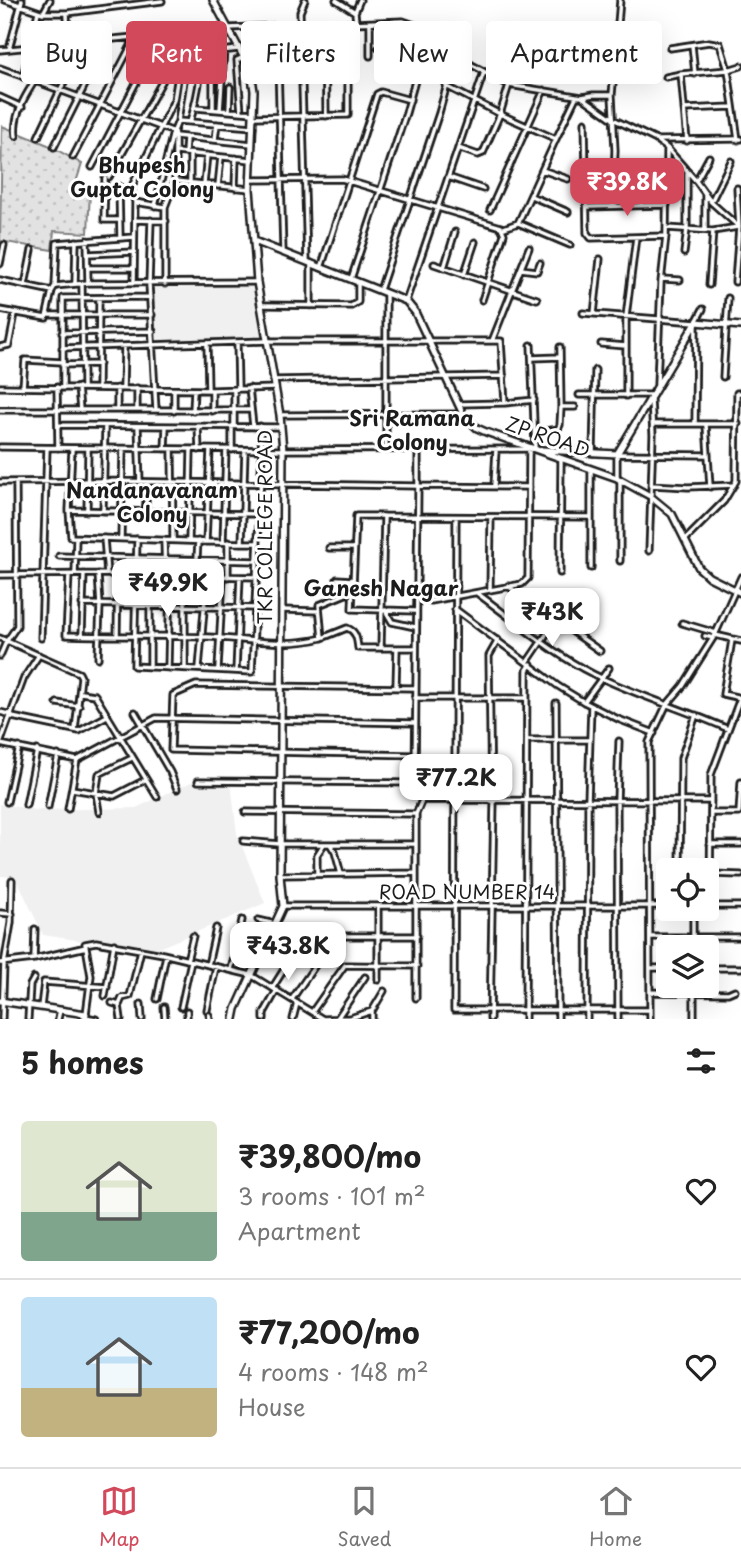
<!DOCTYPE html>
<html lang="en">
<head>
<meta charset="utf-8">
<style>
  body { margin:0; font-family:"Playpen Sans",sans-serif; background:#f2f2f2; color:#222; height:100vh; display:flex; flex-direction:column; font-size:26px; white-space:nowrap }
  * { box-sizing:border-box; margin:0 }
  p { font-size:23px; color:#767676 }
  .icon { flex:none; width:38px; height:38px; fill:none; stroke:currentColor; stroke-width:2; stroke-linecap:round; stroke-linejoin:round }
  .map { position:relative; height:1019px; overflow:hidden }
  .panel { display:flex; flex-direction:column; background:#fff; flex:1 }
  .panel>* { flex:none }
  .guide { position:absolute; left:21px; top:21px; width:700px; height:63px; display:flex; gap:14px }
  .tools { position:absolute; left:656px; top:858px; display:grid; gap:14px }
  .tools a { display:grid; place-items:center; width:63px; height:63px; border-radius:7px; background:#fff; box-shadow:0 7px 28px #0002; font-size:35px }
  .price { position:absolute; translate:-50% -60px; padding:0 16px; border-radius:14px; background:#fff; color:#222; font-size:23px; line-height:46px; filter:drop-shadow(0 2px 4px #0008) }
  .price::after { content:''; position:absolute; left:50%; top:42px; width:21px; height:16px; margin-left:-10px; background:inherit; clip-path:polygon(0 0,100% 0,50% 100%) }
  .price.current { background:#d1495b; color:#fff }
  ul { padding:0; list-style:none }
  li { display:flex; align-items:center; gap:21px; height:175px; padding:0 21px }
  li+li { border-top:2px solid #e0e0e0 }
  li span { display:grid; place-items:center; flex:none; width:196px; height:140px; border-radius:7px; color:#555 }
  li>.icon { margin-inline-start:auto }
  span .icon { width:84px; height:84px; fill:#fffc; stroke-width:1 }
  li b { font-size:30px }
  h2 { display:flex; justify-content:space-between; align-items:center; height:84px; padding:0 21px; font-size:30px }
  .tag { padding:0 24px; border-radius:7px; background:#fff; box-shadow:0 7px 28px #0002; font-size:24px; line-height:63px }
  .tag.current { background:#d1495b; color:#fff }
  .menu { display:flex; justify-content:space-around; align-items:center; height:98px; border-top:2px solid #e0e0e0; background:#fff; font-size:19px; color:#767676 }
  .menu a { display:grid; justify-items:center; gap:4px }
  .menu .current { color:#d1495b }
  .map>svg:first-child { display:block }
</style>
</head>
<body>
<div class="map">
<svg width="741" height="1019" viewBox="0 0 741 1019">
  <defs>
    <pattern id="grass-dots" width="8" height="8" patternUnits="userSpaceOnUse" patternTransform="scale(1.75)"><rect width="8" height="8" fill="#e2e2e2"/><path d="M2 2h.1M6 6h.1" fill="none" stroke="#c1c1c1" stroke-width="1.8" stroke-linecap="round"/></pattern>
  </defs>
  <rect width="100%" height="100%" fill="#fff"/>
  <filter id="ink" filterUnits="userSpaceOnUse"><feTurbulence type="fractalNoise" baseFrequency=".0143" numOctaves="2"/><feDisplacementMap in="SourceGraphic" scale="14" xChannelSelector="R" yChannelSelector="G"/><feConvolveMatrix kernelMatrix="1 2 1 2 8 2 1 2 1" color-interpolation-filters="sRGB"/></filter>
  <g filter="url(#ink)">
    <path fill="#f0f0f0" d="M253,286L263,338L157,343L151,288Z
      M191,782H231L237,834L265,903L154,950L92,937L83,941L43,935L16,877L0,876V804L36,810L136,808Z"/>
    <path fill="url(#grass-dots)" stroke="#7f7f7f" stroke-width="2" d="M2,126L48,145L82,164L77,179L78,186L90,190L88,233L54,231L52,250L0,241Z"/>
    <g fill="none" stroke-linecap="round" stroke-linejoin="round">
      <g stroke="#1c1c1c" stroke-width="9">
        <path id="street" d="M5,0L43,13H67L162,1
          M305,0L300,12L307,262
          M336,0L355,12
          M43,13L50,0
          M356,23L355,12L360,0
          M370,23V56
          M325,25L326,116
          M277,27L283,252
          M692,45L695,74
          M379,48L389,54L394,53L406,22
          M670,48L709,42L720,44L728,70L738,140
          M9,49L22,0
          M0,50L175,33L183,27L229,28L403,21L420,27L435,40L472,65L509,85L582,97L593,95H612
          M0,68L174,132L175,136L252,144
          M681,74L728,70L741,66
          M23,77L38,12
          M666,77L681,74L687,141
          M509,85L500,114L556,139L576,97
          M446,86L500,114L483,153L478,155L458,148
          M0,97L22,107
          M582,97L613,119L656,140L667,148L696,181L711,202L739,227
          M196,108L253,113
          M213,109V52L238,49
          M684,109L732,107
          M220,110L224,50
          M229,111L230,87
          M241,112L237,60L244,57
          M254,117L348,115V23
          M178,121L253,127
          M190,122C200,88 203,64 202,28
          M585,122L587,233L591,238L666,236L667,148
          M16,136C10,100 55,61 66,29C68,24 67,18 67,13
          M38,137L84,40
          M215,139L217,124
          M556,139L518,223L570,245
          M658,140L741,139
          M54,147L108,39
          M176,152L251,160
          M185,153L186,138
          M73,157L135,38
          M92,167L148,60L156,35
          M542,170L568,179
          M109,177L164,78L176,49L175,33
          M448,177L483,189
          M105,178L104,220H119
          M251,180L342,179L501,227L504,234L482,300
          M175,181L250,189
          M696,181L709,157
          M190,183V154
          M204,184L207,155
          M119,186L120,237
          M218,186L221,157
          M235,188L236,158
          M705,193V230
          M531,196L568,212
          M135,202L165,207
          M711,202L731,161
          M641,205V173L668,169
          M155,206L172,136L178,121L192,27
          M613,206L615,150L612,95L620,0
          M587,207L667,205
          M490,210L544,90
          M135,220L166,221
          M151,220L149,284L156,410
          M504,228L518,223
          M667,228L713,231L738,227
          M87,240L88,283
          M684,253L687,229V173
          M88,254L134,252
          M0,264L4,245
          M434,264L537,299
          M88,268H134
          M321,268L377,94L381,92L410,100
          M444,268L455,232
          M521,269L537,271L540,263
          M464,275L475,242
          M351,279L406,113L428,34
          M662,279L680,280
          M0,280L52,291
          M735,282L739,227L737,188
          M134,283L135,202L131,188L174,100L178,75
          M75,284L76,241
          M82,284L83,387
          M165,284V207L175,181V136
          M25,285L32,250
          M709,285L713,231
          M55,286L57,243L134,237
          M380,290L439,113L456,53
          M386,293V450
          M406,301L484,72
          M261,305L351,306L358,302V283
          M311,306V263
          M0,310L46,318L52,291L55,286L88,283L257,282
          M583,313L696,322
          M594,314L600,259
          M49,315H152
          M62,333L153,331
          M492,341L529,248
          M237,342L238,389
          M207,343L208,390
          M601,344L626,346
          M0,347L9,345L15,314
          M560,347L561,407H575
          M62,348L267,341H501L505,403L458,404
          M532,358L559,357
          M62,365L99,364
          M723,377L728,298
          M273,380L504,376
          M657,384L661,282L666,236
          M0,387L212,390L275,388
          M23,387L25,360L62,362
          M57,387L58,448
          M63,387V298L150,297
          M78,387L80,410
          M98,387L99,298
          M123,388L124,346
          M249,388L253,426
          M212,390V411
          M234,390V426
          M579,395H653
          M626,396V317L636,237
          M505,403L534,400
          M0,410H251
          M117,410V388
          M137,410V388
          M174,411V390
          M193,411L194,390
          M280,415L463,414
          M653,424H738
          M695,424L696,322L703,309
          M58,425L281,427
          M706,425L708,455
          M138,426L140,482
          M198,426L199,450
          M232,426V450
          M535,433L558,429L560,425L561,407
          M0,447L283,450L535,449L531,345
          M72,449L69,510L258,514
          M165,449L166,426
          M172,449L173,540
          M245,450L242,543H257
          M593,453L595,370
          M617,478V454L708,455L710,487
          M0,482L102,481L418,486V450
          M651,485L688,487L734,485
          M494,486L496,450
          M69,511L71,537L242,543
          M87,511L88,449
          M103,511L105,426
          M145,512L148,482
          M384,516L590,517
          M456,517L454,1010H650
          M104,538L107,574
          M121,538L123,449
          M137,539L134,666L252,672L262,450L260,426
          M164,540L165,576
          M685,540L724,501L736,481L737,393H741
          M189,541L191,450
          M206,542L210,450
          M223,542L226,450
          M228,542V577
          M329,548H354
          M649,551L653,435L651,400
          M59,556L256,561
          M620,561V480
          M591,568V469
          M560,573L561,459
          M75,574L76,538
          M0,575L107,574L257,577
          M69,575L66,635C113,637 161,635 208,637C245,639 286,648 322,638L319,605L353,591
          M196,576L198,541
          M337,579L353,580
          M508,586L600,651
          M490,590L491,517
          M477,593C514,620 551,653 593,674C637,696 684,709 728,729
          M431,601L522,584L528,578L529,450
          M82,604L255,608
          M455,609L558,686L584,702L618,719L654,733
          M282,610L319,611
          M385,610L392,622L415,627
          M682,623L716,633
          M521,625L535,605
          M82,635L84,574
          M715,635L741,641
          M117,636L118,575
          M705,636L713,638
          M0,638L79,673L81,677L75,730
          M41,638L47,448
          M322,638L347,628C356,631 357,639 358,648H415
          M732,640L723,694L741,698
          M381,647L384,516H356L352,609L415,611
          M39,655L24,678L0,744L77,760L156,718L415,723
          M0,656L6,642L17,626L16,483
          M98,658L100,605L98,574
          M528,661L556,620
          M150,667V606L152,575
          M168,668L170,576
          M185,668V576
          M199,668L207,576
          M218,669L223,577
          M236,671L240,577
          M396,687L397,648
          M415,688L196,685L173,695L171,750L415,755
          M81,693L95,695L157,797
          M415,698H526
          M584,702L609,668
          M57,703L79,706
          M556,703L558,1019
          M0,712L12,715
          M135,712L170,772L177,789
          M12,717L79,731L107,716
          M527,740H588
          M198,781L415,783
          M72,789L114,796L145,780
          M422,800L711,801
          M491,801L489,656L498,640
          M7,802L19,747
          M26,805L37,750
          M48,807L58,755
          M68,809L77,760
          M99,812L96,793L99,774L132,758
          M245,812L416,814
          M712,813H739
          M739,813L741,782
          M243,841L280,844H416
          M330,844L335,852L341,874
          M710,844H741
          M680,870L681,758L696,715
          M317,874V855L324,844
          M710,874L741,875
          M280,875L416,873
          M283,906H668
          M378,906V980
          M707,906H741
          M710,906L711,775L740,698
          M693,908V947
          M0,913L12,914
          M258,920L275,924
          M651,937H741
          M34,959L35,929
          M187,960L193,936
          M0,963L34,959L86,947L85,944L96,942L163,954L251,975L323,1019L350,1018L372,1011
          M208,965L216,928
          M651,968H668
          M707,968H741
          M231,970L242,920
          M694,985V1019
          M273,987L305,936H417
          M650,992L728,993L735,990
          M105,996L114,944
          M416,998V814L422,800L415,783L418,486L529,487
          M157,999L166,955
          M292,999L323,954
          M112,1003L119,1005L121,1019
          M141,1004L142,1019
          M119,1005L122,998L130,996L141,950
          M41,1007L44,982L107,987
          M164,1007L165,1019
          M181,1007L191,961
          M207,1010L216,967
          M187,1011V1019
          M312,1012L345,965L417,966
          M86,1014L91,976L86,947
          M209,1015L210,1019
          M85,1017L96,1019
          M338,1017L365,977
          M2,1019L4,964L11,923L12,880
          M28,1019L30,985L34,978
          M58,1019L60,1010
          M264,1019V1013L277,990
          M293,1019L297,1003
          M372,1019V1011L384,991
          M490,1019L494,801
          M525,1019L527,670L531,664
          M587,1019L588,801L591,706
          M618,1019L617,801L619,741
          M650,1019L649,742L666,706L683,686L715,635L741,577"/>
      </g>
      <g stroke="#1c1c1c" stroke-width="10">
        <path id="secondary" d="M213,0L251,71L254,91L250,189L257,282L280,415L283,450L280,875L283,906L236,1009L234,1019
          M254,241L406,301L415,312L463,414L477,428L486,432L617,478L650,496L672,514L699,568L709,577L741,593
          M542,450L617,454L696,322L741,326
          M0,1001L86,1014L84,1019"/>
      </g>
      <use href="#street" stroke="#fff" stroke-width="3.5"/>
      <use href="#secondary" stroke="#fff" stroke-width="5"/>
    </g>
  </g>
  <g text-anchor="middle" stroke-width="6" stroke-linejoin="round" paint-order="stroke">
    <g font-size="19" fill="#1c1c1c" stroke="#fff">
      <text transform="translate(548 437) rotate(19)" y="7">ZP ROAD</text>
      <text transform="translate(265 527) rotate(-90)" y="7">TKR COLLEGE ROAD</text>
      <text x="467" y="899">ROAD NUMBER 14</text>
    </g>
    <g font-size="21" font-weight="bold" fill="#1c1c1c" stroke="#fff">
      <text x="142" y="173">Bhupesh<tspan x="142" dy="24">Gupta Colony</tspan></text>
      <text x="412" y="426">Sri Ramana<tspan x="412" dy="24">Colony</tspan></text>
      <text x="152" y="498">Nandanavanam<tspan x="152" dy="24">Colony</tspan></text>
      <text x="381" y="596">Ganesh Nagar</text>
    </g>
  </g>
</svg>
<div class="tools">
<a><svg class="icon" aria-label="locate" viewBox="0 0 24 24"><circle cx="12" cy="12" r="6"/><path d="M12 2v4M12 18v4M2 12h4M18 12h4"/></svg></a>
<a><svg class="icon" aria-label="layers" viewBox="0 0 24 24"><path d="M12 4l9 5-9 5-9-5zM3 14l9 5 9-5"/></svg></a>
</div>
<b class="price current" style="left:627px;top:218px">₹39.8K</b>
<b class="price" style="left:168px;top:619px">₹49.9K</b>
<b class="price" style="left:552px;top:648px">₹43K</b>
<b class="price" style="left:456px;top:814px">₹77.2K</b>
<b class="price" style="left:288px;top:982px">₹43.8K</b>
<div class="guide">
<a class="tag">Buy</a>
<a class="tag current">Rent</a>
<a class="tag">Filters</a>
<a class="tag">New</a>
<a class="tag">Apartment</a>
</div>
</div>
<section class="panel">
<h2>5 homes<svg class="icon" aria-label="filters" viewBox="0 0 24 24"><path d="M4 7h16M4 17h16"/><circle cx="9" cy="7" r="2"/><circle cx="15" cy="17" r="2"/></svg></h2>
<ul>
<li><span style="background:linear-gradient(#dfe7d0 65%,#7fa58c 0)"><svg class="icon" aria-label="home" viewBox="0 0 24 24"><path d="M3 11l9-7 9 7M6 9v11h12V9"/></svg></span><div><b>₹39,800/mo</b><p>3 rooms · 101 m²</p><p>Apartment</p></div><svg class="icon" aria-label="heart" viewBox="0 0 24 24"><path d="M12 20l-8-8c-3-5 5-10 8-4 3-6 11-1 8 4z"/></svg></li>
<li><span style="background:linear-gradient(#bfe0f5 65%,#c2b280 0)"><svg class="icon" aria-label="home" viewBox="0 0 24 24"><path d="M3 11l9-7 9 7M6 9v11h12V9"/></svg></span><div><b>₹77,200/mo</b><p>4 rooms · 148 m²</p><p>House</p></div><svg class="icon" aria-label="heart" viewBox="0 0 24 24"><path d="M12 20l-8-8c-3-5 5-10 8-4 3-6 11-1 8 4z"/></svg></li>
</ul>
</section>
<nav class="menu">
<a class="current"><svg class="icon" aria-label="map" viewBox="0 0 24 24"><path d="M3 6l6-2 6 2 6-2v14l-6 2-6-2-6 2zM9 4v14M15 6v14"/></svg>Map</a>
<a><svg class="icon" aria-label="saved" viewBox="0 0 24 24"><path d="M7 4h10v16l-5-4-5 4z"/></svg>Saved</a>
<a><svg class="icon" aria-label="home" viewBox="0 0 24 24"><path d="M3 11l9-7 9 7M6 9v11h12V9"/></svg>Home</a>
</nav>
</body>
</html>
